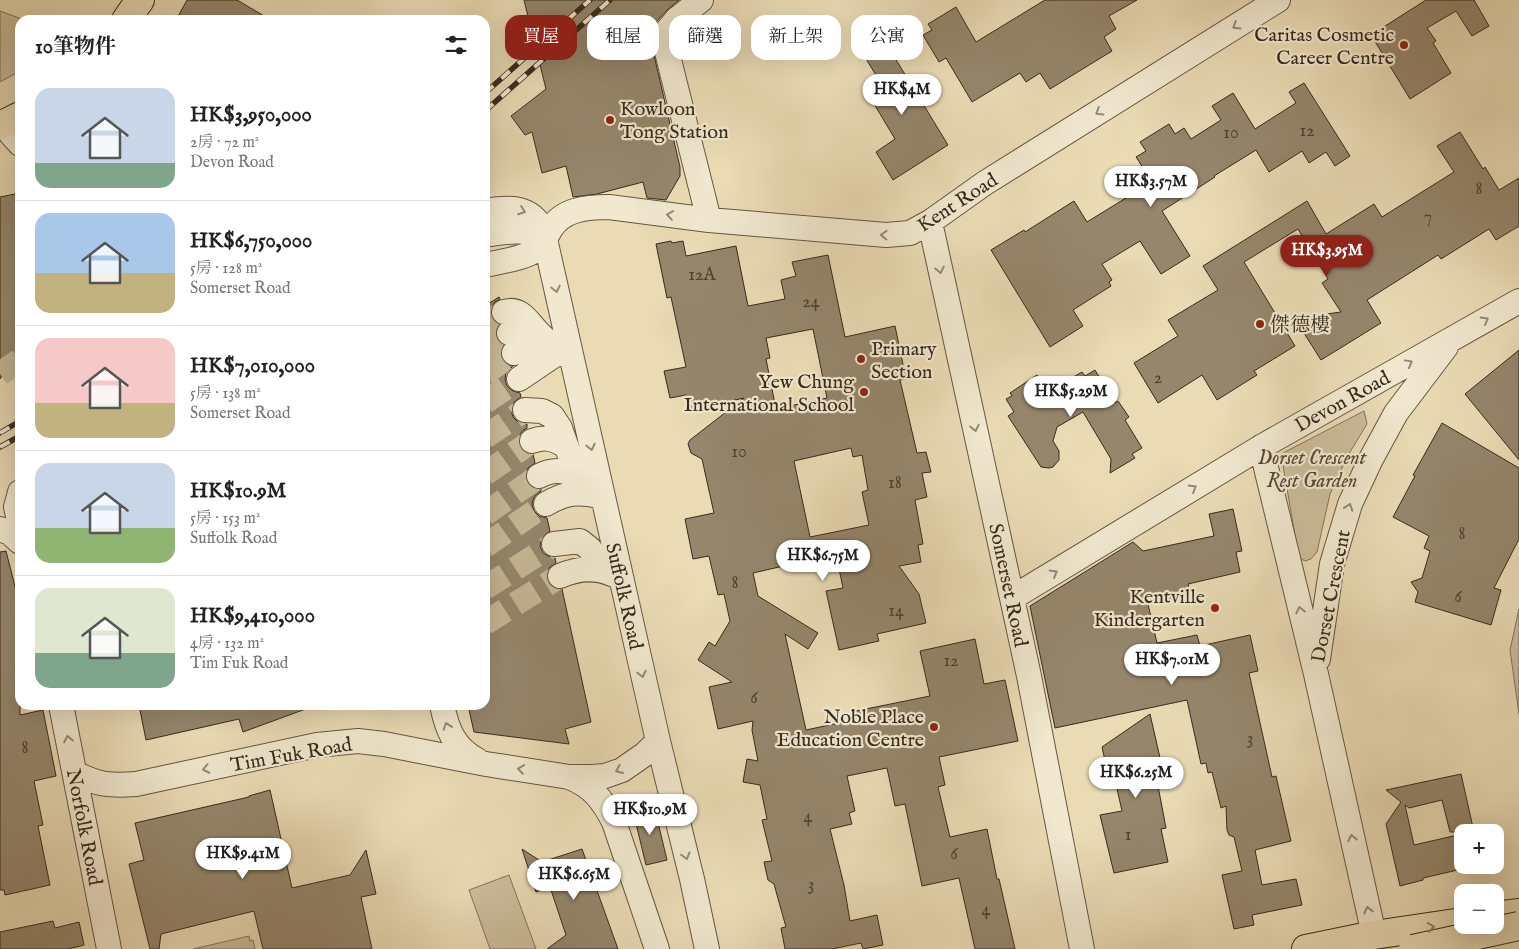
<!DOCTYPE html>
<html lang="zh-TW">
<head>
<meta charset="utf-8">
<style>
  body { margin:0; font-family:"IM FELL English","Noto Serif TC",serif; background:#f6f6f6; color:#222; height:100vh; display:flex; flex-direction:column; font-size:19px; white-space:nowrap }
  * { box-sizing:border-box; margin:0 }
  p { font-size:16px; color:#767676 }
  .icon { flex:none; width:28px; height:28px; fill:none; stroke:currentColor; stroke-width:2; stroke-linecap:round; stroke-linejoin:round }
  .map { position:relative; flex:1; overflow:hidden }
  .details { position:absolute; left:15px; top:15px; width:475px; height:695px; display:flex; flex-direction:column; background:#fff; border-radius:15px; box-shadow:0 5px 20px #0002 }
  .details>* { flex:none }
  .top-card { position:absolute; left:505px; top:15px; width:475px; height:45px; display:flex; gap:10px }
  .tools { position:absolute; left:1454px; top:824px; display:grid; gap:10px }
  .tools a { display:grid; place-items:center; width:50px; height:50px; border-radius:10px; background:#fff; box-shadow:0 5px 20px #0002; font-size:25px }
  .price { position:absolute; translate:-50% -42px; padding:0 11px; border-radius:18px; background:#fff; color:#222; font-size:16px; line-height:32px; filter:drop-shadow(0 1px 2px #0008) }
  .price::after { content:''; position:absolute; left:50%; top:30px; width:15px; height:11px; margin-left:-8px; background:inherit; clip-path:polygon(0 0,100% 0,50% 100%) }
  .price.current { background:#8f2418; color:#fff }
  ul { padding:0; list-style:none }
  li { display:flex; align-items:center; gap:15px; height:125px; padding:0 20px }
  li+li { border-top:1px solid #e0e0e0 }
  li span { display:grid; place-items:center; flex:none; width:140px; height:100px; border-radius:15px; color:#555 }
  li>.icon { margin-inline-start:auto }
  span .icon { width:60px; height:60px; fill:#fffc; stroke-width:1 }
  li b { font-size:21px }
  h2 { display:flex; justify-content:space-between; align-items:center; height:60px; padding:0 20px; font-size:21px }
  .pill { padding:0 18px; border-radius:15px; background:#fff; box-shadow:0 5px 20px #0002; font-size:18px; line-height:45px }
  .pill.current { background:#8f2418; color:#fff }
  .map>svg:first-child { display:block }
</style>
</head>
<body>
<div class="map">
<svg width="1519" height="949" viewBox="0 0 1519 949">
  <rect width="100%" height="100%" fill="#eadbb5"/>
  <filter id="stains"><feTurbulence type="fractalNoise" baseFrequency=".004" numOctaves="4"/><feColorMatrix values="0 0 0 0 .2 0 0 0 0 .09 0 0 0 0 .02 0 0 0 .5 -.17"/></filter>
  <radialGradient id="worn" r=".72"><stop offset=".6" stop-color="#630" stop-opacity="0"/><stop offset="1" stop-color="#630" stop-opacity=".3"/></radialGradient>
  <path fill="#ccbd9b" stroke="#82745c" d="M0,11L19,18L20,21V71L0,82Z
    M1364,411L1367,424L1347,457L1330,494L1317,552L1311,559L1305,561L1299,558L1281,454Z
    M1519,609V714L1510,650Z
    M509,875L536,949H490L469,890Z
    M249,936L250,941L253,940L255,949H193Z"/>
  <path fill="#95866c" stroke="#382a1d" fill-rule="evenodd" d="M187,0H237L271,20H176Z
    M524,0H679L667,10L656,22L653,30V51L680,167V176L666,200L647,198L643,182L597,194L573,197L566,166L542,173L532,132L525,135L511,116L546,89Z
    M1045,0H1137L1109,16L1116,29L1104,37L1112,51L1050,89L1040,73L1026,82L1020,73L972,102L946,58L939,62L923,35L932,30L928,24L956,7L976,42Z
    M1426,0H1474L1489,26L1472,36L1456,11L1427,28L1436,41L1433,43L1451,73L1410,99L1371,35Z
    M884,40L948,145L893,180L876,152L895,139L870,97L884,88L863,54Z
    M1304,83L1350,156L1335,166L1326,152L1309,163L1302,151L1269,172L1256,150L1214,176L1215,177L1162,211L1190,256L1161,274L1140,241L1102,264L1112,280L1109,282L1111,286L1073,310L1083,326L1050,347L991,250L1024,230L1025,232L1074,201L1087,222L1152,182L1136,157L1146,151L1140,142L1169,124L1175,134L1184,128L1191,139L1221,120L1212,106L1233,93L1255,129L1296,103L1289,92Z
    M1460,132L1483,169L1485,167L1499,190L1519,178V226L1496,240L1489,229L1441,259L1438,255L1367,300L1381,323L1321,360L1302,330L1312,316L1341,312L1322,283L1328,279L1298,229L1244,262L1295,346L1254,371L1257,375L1217,400L1202,375L1158,403L1134,363L1178,336L1168,320L1218,290L1203,266L1307,201L1326,234L1374,204L1382,217L1454,172L1437,146Z
    M20,193V348L0,379V197Z
    M671,241L672,243L683,241L686,256L736,246L748,306L785,299L781,280L796,276L792,262L828,255L845,337L895,326L906,379L900,380L917,453L926,452L931,472L922,473L927,497L915,500L923,544L918,545L921,562L899,566L919,594L926,623L877,634L879,641L839,650L826,591L843,588L836,554L753,573L758,596L818,633L808,649L785,634L806,730L853,720L851,712L930,696L920,651L975,639L984,684L1005,680L1018,741L939,757L945,785L938,787L950,837L987,829L997,879H999L1015,949H975L959,878L922,886L905,804L895,806L887,768L847,776L855,811L849,813L852,824L830,829L844,885L850,921L877,915L883,945L863,949L861,943L832,949H785L781,928L786,927L774,884L768,880L764,862L772,861L762,820L767,819L760,785L743,782L747,759L758,761L752,730L753,721L718,729L709,687L732,682L698,660L709,642L715,646L730,621L724,594L718,595L709,556L693,559L685,519L714,513L702,459L691,453L688,444L690,440L744,398L689,410L686,395L670,398L664,371L686,367L671,297L667,298L656,244ZM813,329L827,398L776,409L766,359L770,358L766,338ZM851,448L853,457L862,455L868,490L862,492L869,525L810,537L794,461Z
    M499,297L500,299L495,302L491,307V315L493,321L499,325L495,333L497,340L503,345L501,349V356L504,363L513,366L506,373L505,379L507,386L513,391L520,393L521,397L514,402L511,410L513,417L517,421L527,424V428L522,431L519,437V445L523,451L533,454L535,463L528,468L525,474L526,481L531,487L541,489V491L534,497L532,504L534,511L539,516L547,518L550,531L542,538L540,546L543,553L548,556L555,558L556,563L549,568L547,573V581L552,587L557,589H562L591,722L565,729L569,744L474,732L468,705H485V306Z
    M1519,350V460L1465,394Z
    M1095,370L1115,403L1118,401L1129,417L1125,420L1142,448L1132,454L1135,458L1110,473L1111,459L1083,412L1057,427L1053,441L1059,451V460L1053,467L1049,468L1041,467L1008,416L1014,412L1006,399L1012,396L1010,393L1037,375L1052,400L1065,382L1082,372L1085,376Z
    M1442,423L1519,468V539L1494,588L1501,590L1491,625L1415,602L1418,592L1411,582L1422,578L1430,551L1424,548L1429,536L1393,517L1415,476L1413,475Z
    M1233,509L1242,551L1236,552L1240,572L1188,584L1190,594L1148,604L1157,643L1197,635L1200,646L1250,635L1258,671L1249,673L1272,777L1276,776L1291,841L1255,850L1262,885L1296,879L1302,905L1252,915L1254,925L1234,929L1222,875L1242,871L1234,837L1229,835L1227,830L1226,806L1221,808L1212,772L1208,773L1206,763L1201,764L1187,700L1055,728L1030,606L1133,542L1143,551L1214,536L1209,514Z
    M6,551L20,606V715L43,710L56,776L34,781L43,825L38,826L50,885L5,895L4,890H0V552Z
    M139,705H311V707L243,732L239,719L146,740Z
    M1150,714L1166,784L1158,786L1166,828L1161,829L1168,862L1114,873L1100,815L1122,811L1115,780L1109,779L1102,747Z
    M1461,774L1474,832H1450L1442,800L1409,808L1405,805L1414,845L1462,834V869L1423,878V880L1400,886L1386,824L1401,802L1386,790Z
    M270,790L292,888L350,875L366,850L376,894L361,897L372,949H263L254,911L161,934L159,949H150L129,864L144,860L135,823L249,797V796Z
    M654,806L667,860L646,865L633,811Z
    M522,849L542,862L582,849L618,949H547L566,935L550,887L536,892Z
    M53,921L55,928L79,922L84,945L68,949H0V932Z"/>
  <g fill="none" stroke-linecap="round" stroke-linejoin="round">
    <path stroke="#c6b897" stroke-width="24" stroke-dasharray="24 12" stroke-linecap="butt" d="M485,324L504,312
      M485,350L509,333
      M485,373L514,353
      M0,374L20,360
      M485,402L519,379
      M485,437L525,410
      M485,474L532,441
      M485,514L539,476
      M485,546L546,504
      M485,588L554,544
      M485,623L560,576"/>
    <g stroke="#645643" stroke-width="26">
      <path id="minor" d="M701,0L677,19L667,31L666,48L709,220
        M3,125L20,144
        M485,211C509,207 530,205 543,230L658,741L692,879L707,949
        M930,222L1029,676L1082,949
        M485,235C503,232 528,228 544,238
        M485,265C502,261 523,259 538,249C545,244 546,236 550,230C562,209 587,207 609,207L709,220L886,235L910,233L930,222L985,183L1278,0
        M504,312C520,307 527,320 536,330C543,338 551,344 559,352
        M509,333C522,331 535,339 546,345
        M514,353L528,350L552,351
        M519,379L559,352L569,349
        M525,410L542,411L552,416L560,428L577,476L584,493
        M532,441C546,436 555,439 567,447
        M1261,447L1316,674L1374,935
        M539,476C553,469 562,470 577,476
        M20,492L16,507L20,525
        M546,504C564,493 578,491 599,496
        M0,529L10,533L20,542
        M554,544L580,541L590,549L603,570
        M560,576C578,568 597,567 614,575
        M1012,598L1261,447L1519,301
        M1318,659L1332,564L1350,504L1371,459L1396,413L1446,347
        M61,705L109,949
        M442,705C447,729 454,748 477,760
        M75,773C98,785 110,786 136,784L317,745L358,741L384,744L486,764L569,777H592L605,776L622,770L645,754L658,741
        M569,777C592,786 603,800 614,822L657,949"/>
    </g>
    <g stroke="#382a1d" stroke-width="30">
      <path id="major" d="M126,20L140,0
        M0,126L20,116
        M1495,916L1519,913
        M1306,949L1374,935L1462,922"/>
    </g>
    <use href="#minor" stroke="#f1e8cf" stroke-width="24"/>
    <use href="#major" stroke="#eadbb5" stroke-width="28"/>
    <g stroke="#382a1d" stroke-width="5.5">
      <path id="rail" d="M485,93L590,0
        M485,111L610,0
        M0,433L20,421
        M0,447L20,436"/>
    </g>
    <use href="#rail" stroke="#f1e8cf" stroke-width="4" stroke-dasharray="11" stroke-linecap="butt"/>
    <g stroke="#382a1d" stroke-width="30" stroke-linecap="butt">
      <path id="highway-bridge" d="M1413,949L1519,926"/>
    </g>
    <use href="#highway-bridge" stroke="#eadbb5" stroke-width="28"/>
  </g>
  <defs><path id="oneway-chevron" d="M-2-3.5L2.5 0L-2 3.5" fill="none" stroke-width="1.6" stroke-linecap="round" stroke-linejoin="round" transform="scale(1.25)"/></defs>
  <g stroke="#948976">
    <use href="#oneway-chevron" transform="translate(1236 26) rotate(148)"/>
    <use href="#oneway-chevron" transform="translate(1099 112) rotate(148)"/>
    <use href="#oneway-chevron" transform="translate(522 211) rotate(20)"/>
    <use href="#oneway-chevron" transform="translate(670 215) rotate(-172)"/>
    <use href="#oneway-chevron" transform="translate(884 235) rotate(-178)"/>
    <use href="#oneway-chevron" transform="translate(940 270) rotate(78)"/>
    <use href="#oneway-chevron" transform="translate(556 289) rotate(77)"/>
    <use href="#oneway-chevron" transform="translate(1485 320) rotate(-30)"/>
    <use href="#oneway-chevron" transform="translate(1409 363) rotate(-29)"/>
    <use href="#oneway-chevron" transform="translate(975 428) rotate(78)"/>
    <use href="#oneway-chevron" transform="translate(591 447) rotate(77)"/>
    <use href="#oneway-chevron" transform="translate(1193 488) rotate(-31)"/>
    <use href="#oneway-chevron" transform="translate(1349 507) rotate(-71)"/>
    <use href="#oneway-chevron" transform="translate(1054 573) rotate(-31)"/>
    <use href="#oneway-chevron" transform="translate(1300 610) rotate(-103)"/>
    <use href="#oneway-chevron" transform="translate(642 674) rotate(77)"/>
    <use href="#oneway-chevron" transform="translate(447 726) rotate(-109)"/>
    <use href="#oneway-chevron" transform="translate(68 739) rotate(-101)"/>
    <use href="#oneway-chevron" transform="translate(206 769) rotate(168)"/>
    <use href="#oneway-chevron" transform="translate(521 769) rotate(-171)"/>
    <use href="#oneway-chevron" transform="translate(619 770) rotate(157)"/>
    <use href="#oneway-chevron" transform="translate(1352 838) rotate(-102)"/>
    <use href="#oneway-chevron" transform="translate(686 856) rotate(75)"/>
    <use href="#oneway-chevron" transform="translate(1368 910) rotate(-104)"/>
  </g>
  <use stroke="#918269" href="#oneway-chevron" transform="translate(1431 927) rotate(-9)"/>
  <g fill="#8f2418" stroke="#f1e8cf" stroke-width="2">
    <circle cx="1404" cy="45" r="5"/>
    <circle cx="610" cy="120" r="5"/>
    <circle cx="1260" cy="324" r="5"/>
    <circle cx="861" cy="359" r="5"/>
    <circle cx="864" cy="392" r="5"/>
    <circle cx="1215" cy="608" r="5"/>
    <circle cx="934" cy="727" r="5"/>
  </g>
  <g text-anchor="middle" stroke-width="4.5" stroke-linejoin="round" paint-order="stroke">
    <g font-size="18" fill="#4f4131">
      <text x="1307" y="136">12</text>
      <text x="1231" y="138">10</text>
      <text x="1479" y="194">8</text>
      <text x="1428" y="222">7</text>
      <text x="702" y="280">12A</text>
      <text x="811" y="307">24</text>
      <text x="1158" y="383">2</text>
      <text x="739" y="457">10</text>
      <text x="895" y="488">18</text>
      <text x="1462" y="539">8</text>
      <text x="735" y="588">8</text>
      <text x="1458" y="602">6</text>
      <text x="896" y="616">14</text>
      <text x="951" y="666">12</text>
      <text x="754" y="703">6</text>
      <text x="1250" y="744">3</text>
      <text x="25" y="753">8</text>
      <text x="808" y="822">4</text>
      <text x="1128" y="840">1</text>
      <text x="954" y="859">6</text>
      <text x="811" y="890">3</text>
      <text x="986" y="915">4</text>
    </g>
    <g font-size="20" fill="#382a1d" stroke="#f1e8cf" text-anchor="end">
      <text x="1394" y="41">Caritas Cosmetic<tspan x="1394" dy="23">Career Centre</tspan></text>
      <text x="620" y="115" text-anchor="start">Kowloon<tspan x="620" dy="23">Tong Station</tspan></text>
      <text x="1270" y="331" text-anchor="start">傑德樓</text>
      <text x="871" y="355" text-anchor="start">Primary<tspan x="871" dy="23">Section</tspan></text>
      <text x="854" y="388">Yew Chung<tspan x="854" dy="23">International School</tspan></text>
      <text x="1205" y="603">Kentville<tspan x="1205" dy="23">Kindergarten</tspan></text>
      <text x="924" y="723">Noble Place<tspan x="924" dy="23">Education Centre</tspan></text>
    </g>
    <g font-size="20" fill="#382a1d" stroke="#f1e8cf">
      <text transform="translate(957 202) rotate(-33)" y="7">Kent Road</text>
      <text transform="translate(1342 401) rotate(-29)" y="7">Devon Road</text>
      <text transform="translate(1009 585) rotate(78)" y="7">Somerset Road</text>
      <text transform="translate(625 596) rotate(77)" y="7">Suffolk Road</text>
      <text transform="translate(1330 596) rotate(-79)" y="7">Dorset Crescent</text>
      <text transform="translate(291 754) rotate(-10)" y="7">Tim Fuk Road</text>
      <text transform="translate(85 827) rotate(79)" y="7">Norfolk Road</text>
    </g>
    <g font-size="20" font-style="italic" fill="#564736" stroke="#f1e8cf">
      <text x="1312" y="464">Dorset Crescent<tspan x="1312" dy="23">Rest Garden</tspan></text>
    </g>
  </g>
  <rect width="100%" height="100%" filter="url(#stains)"/>
  <rect width="100%" height="100%" fill="url(#worn)"/>
</svg>
<div class="tools">
<a>+</a>
<a>−</a>
</div>
<b class="price" style="left:902px;top:116px">HK$4M</b>
<b class="price" style="left:1151px;top:208px">HK$3.57M</b>
<b class="price current" style="left:1327px;top:277px">HK$3.95M</b>
<b class="price" style="left:1071px;top:418px">HK$5.29M</b>
<b class="price" style="left:823px;top:582px">HK$6.75M</b>
<b class="price" style="left:1172px;top:686px">HK$7.01M</b>
<b class="price" style="left:1136px;top:799px">HK$6.25M</b>
<b class="price" style="left:650px;top:836px">HK$10.9M</b>
<b class="price" style="left:243px;top:880px">HK$9.41M</b>
<b class="price" style="left:574px;top:901px">HK$6.65M</b>
<div class="top-card">
<a class="pill current">買屋</a>
<a class="pill">租屋</a>
<a class="pill">篩選</a>
<a class="pill">新上架</a>
<a class="pill">公寓</a>
</div>
<section class="details">
<h2>10筆物件<svg class="icon" aria-label="filters" viewBox="0 0 24 24"><path d="M4 7h16M4 17h16"/><circle cx="9" cy="7" r="2"/><circle cx="15" cy="17" r="2"/></svg></h2>
<ul>
<li><span style="background:linear-gradient(#c9d6e8 75%,#7fa58c 0)"><svg class="icon" aria-label="home" viewBox="0 0 24 24"><path d="M3 11l9-7 9 7M6 9v11h12V9"/></svg></span><div><b>HK$3,950,000</b><p>2房 · 72 m²</p><p>Devon Road</p></div></li>
<li><span style="background:linear-gradient(#a9c7e8 60%,#c2b280 0)"><svg class="icon" aria-label="home" viewBox="0 0 24 24"><path d="M3 11l9-7 9 7M6 9v11h12V9"/></svg></span><div><b>HK$6,750,000</b><p>5房 · 128 m²</p><p>Somerset Road</p></div></li>
<li><span style="background:linear-gradient(#f6c9c9 65%,#c2b280 0)"><svg class="icon" aria-label="home" viewBox="0 0 24 24"><path d="M3 11l9-7 9 7M6 9v11h12V9"/></svg></span><div><b>HK$7,010,000</b><p>5房 · 138 m²</p><p>Somerset Road</p></div></li>
<li><span style="background:linear-gradient(#c9d6e8 65%,#8fb573 0)"><svg class="icon" aria-label="home" viewBox="0 0 24 24"><path d="M3 11l9-7 9 7M6 9v11h12V9"/></svg></span><div><b>HK$10.9M</b><p>5房 · 153 m²</p><p>Suffolk Road</p></div></li>
<li><span style="background:linear-gradient(#dfe7d0 65%,#7fa58c 0)"><svg class="icon" aria-label="home" viewBox="0 0 24 24"><path d="M3 11l9-7 9 7M6 9v11h12V9"/></svg></span><div><b>HK$9,410,000</b><p>4房 · 132 m²</p><p>Tim Fuk Road</p></div></li>
</ul>
</section>
</div>
</body>
</html>
